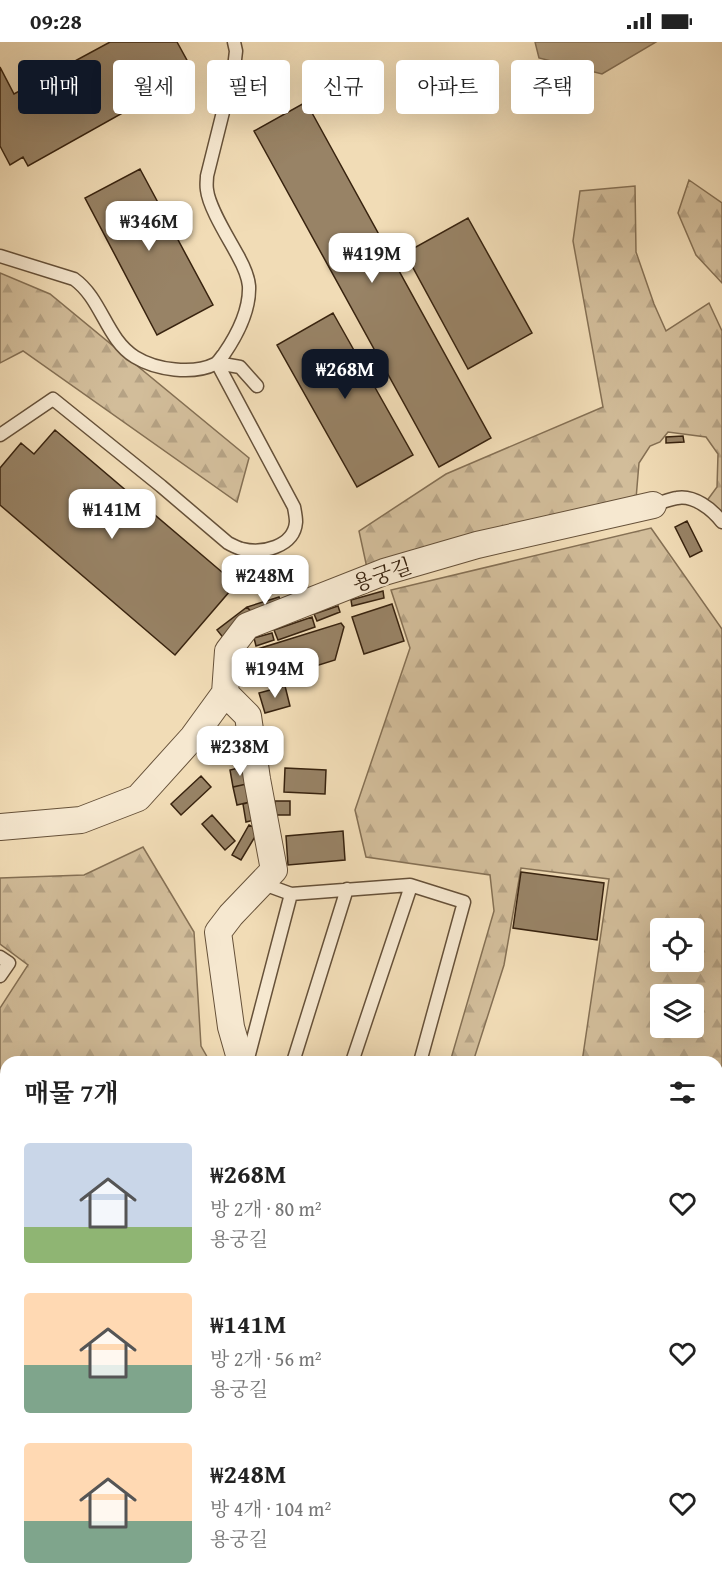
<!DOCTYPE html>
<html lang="ko">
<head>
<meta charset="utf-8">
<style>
  body { margin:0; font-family:"Gentium Book Plus","Noto Serif KR",serif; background:#f6f6f6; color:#222; height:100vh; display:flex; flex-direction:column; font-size:22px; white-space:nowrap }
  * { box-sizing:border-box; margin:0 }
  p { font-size:20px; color:#767676 }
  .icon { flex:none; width:33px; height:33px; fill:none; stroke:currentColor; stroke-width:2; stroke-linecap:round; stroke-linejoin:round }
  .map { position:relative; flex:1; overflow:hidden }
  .sheet { position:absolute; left:0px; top:1014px; width:723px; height:536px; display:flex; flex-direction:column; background:#fff; border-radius:18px 18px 0 0; box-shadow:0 6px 24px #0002 }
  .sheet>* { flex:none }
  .guide { position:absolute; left:18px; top:18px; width:687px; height:54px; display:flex; gap:12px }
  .tools { position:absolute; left:650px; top:876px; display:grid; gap:12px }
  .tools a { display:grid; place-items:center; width:54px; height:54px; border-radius:6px; background:#fff; box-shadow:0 6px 24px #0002; font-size:30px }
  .price { position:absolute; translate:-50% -51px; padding:0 14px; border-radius:12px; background:#fff; color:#222; font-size:20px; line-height:39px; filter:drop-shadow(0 2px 3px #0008) }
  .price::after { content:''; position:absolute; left:50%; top:36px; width:18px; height:14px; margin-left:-9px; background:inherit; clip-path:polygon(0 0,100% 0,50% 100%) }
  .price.active { background:#111827; color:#fff }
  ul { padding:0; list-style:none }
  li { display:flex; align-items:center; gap:18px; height:150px; padding:0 24px }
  li span { display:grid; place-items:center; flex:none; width:168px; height:120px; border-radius:6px; color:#555 }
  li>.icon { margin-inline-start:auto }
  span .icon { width:72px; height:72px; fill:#fffc; stroke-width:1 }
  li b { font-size:26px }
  h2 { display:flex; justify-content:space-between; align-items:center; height:72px; padding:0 24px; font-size:26px }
  .tag { padding:0 21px; border-radius:6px; background:#fff; box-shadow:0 6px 24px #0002; font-size:21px; line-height:54px }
  .tag.active { background:#111827; color:#fff }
  .status { display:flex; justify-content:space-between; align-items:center; height:42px; padding:0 30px; background:#fff; direction:ltr }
  .status svg { height:16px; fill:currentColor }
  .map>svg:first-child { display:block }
</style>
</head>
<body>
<div class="status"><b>09:28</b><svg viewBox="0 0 49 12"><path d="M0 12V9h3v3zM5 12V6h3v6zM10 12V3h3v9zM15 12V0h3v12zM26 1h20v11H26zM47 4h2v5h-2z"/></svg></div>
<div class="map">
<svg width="722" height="1549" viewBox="0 0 722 1549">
  <defs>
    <pattern id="forest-firs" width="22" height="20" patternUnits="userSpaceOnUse" patternTransform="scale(1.5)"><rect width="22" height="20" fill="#d2bd9a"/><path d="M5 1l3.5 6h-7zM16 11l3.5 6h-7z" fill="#b5a284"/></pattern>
  </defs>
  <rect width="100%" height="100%" fill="#f1dcb6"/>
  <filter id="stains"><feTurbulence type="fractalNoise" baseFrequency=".00333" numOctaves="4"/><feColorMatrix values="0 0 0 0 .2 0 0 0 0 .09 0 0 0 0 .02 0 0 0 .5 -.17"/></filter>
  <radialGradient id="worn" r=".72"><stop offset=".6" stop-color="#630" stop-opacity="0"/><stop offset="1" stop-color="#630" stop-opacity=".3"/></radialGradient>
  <path fill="url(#forest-firs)" stroke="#857054" stroke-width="1.5" fill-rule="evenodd" d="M689,138L722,161V241L696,213L678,171Z
    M635,144L636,210L654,262L666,289L709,261L722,289V476L706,460L717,445L718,412L706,395L668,390L660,400L650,404L639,421L636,457L367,526L359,489L446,432L603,365L573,199L580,149Z
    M0,231L50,252L249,416L237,460L23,309L0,321Z
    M651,486L722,587V1549H490V1544H717V1020H582L609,837L521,826L504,923L473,1020H450L494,869L490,833L366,815L355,768L410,606L391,548ZM660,886H693V920H660ZM660,952H693V986H660Z
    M143,805L194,890L201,1004L210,1020H6V1359L0,1361V966L28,923L0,902V836L84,833Z"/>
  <path fill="#b29d7d" stroke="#816c51" stroke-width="1.5" d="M535,0H656L602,32L539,16Z"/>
  <path fill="#988366" stroke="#38230f" stroke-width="1.5" d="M110,0H177L194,31L28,124L23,115L10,123L0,104V25L14,52Z
    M306,60L491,396L439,425L254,89Z
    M140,127L213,263L157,293L85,156Z
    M468,176L532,291L468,327L405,211Z
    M333,271L413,413L357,445L277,303Z
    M55,388L236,542L175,613L0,463V426L21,401L34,412Z
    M683,394L684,400L666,401V395Z
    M687,479L702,509L690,515L675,485Z
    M383,549L384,556L352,564L351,558Z
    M279,555L282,563L255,574L247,565Z
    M392,562L404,599L364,612L352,575Z
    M338,564L340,570L317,579L314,572Z
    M247,565L255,574L225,598L217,588Z
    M312,575L315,585L278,598L274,588Z
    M341,581L344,585L335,618L258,642L248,610Z
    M272,591L274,598L256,604L254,596Z
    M285,644L290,664L265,671L259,651Z
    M247,724L251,741L233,745L230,728Z
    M285,726L326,728L325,752L284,750Z
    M201,734L211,745L181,773L171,762Z
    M251,741L254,759L237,763L233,745Z
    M254,759L258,777L246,780L243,762Z
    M275,759H290V773H275Z
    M212,773L235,799L225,808L202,782Z
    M249,783L259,788L241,818L232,813Z
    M343,789L345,818L288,823L286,794Z
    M521,830L604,841L597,898L513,886Z"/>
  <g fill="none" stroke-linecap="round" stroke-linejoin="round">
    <g stroke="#665139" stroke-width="15">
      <path id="lane" d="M0,214L74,237C102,257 106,297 135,315C156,328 193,333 215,322C219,320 221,315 224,312C237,293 250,268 249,244C248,233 243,223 238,214C229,197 209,166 207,148C206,143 207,138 207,134L234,26L236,9L234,0
        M217,321L240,325L257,344
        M0,393L53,357L161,444L228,501C232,503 237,506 242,507C262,512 294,505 296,480C296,475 295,470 294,465L217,321
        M653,463C661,461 669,457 677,456C694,453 712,467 722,480
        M261,841L291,852
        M0,915L9,921L0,934
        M247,1020L291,852L410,843L464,860L420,1020
        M293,1020L347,847
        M352,1020L410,847"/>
    </g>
    <g stroke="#665139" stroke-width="28">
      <path id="street" d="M225,651L248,674L257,737L274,828L231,873L218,890L231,985L241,1020
        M0,785L81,778L138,756L193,695L225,651L228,609L247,584L384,530L477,503L653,463"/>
    </g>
    <use href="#lane" stroke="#f6e8d0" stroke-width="12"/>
    <use href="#street" stroke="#f6e8d0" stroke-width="26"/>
  </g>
  <g text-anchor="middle" stroke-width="5" stroke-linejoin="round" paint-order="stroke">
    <g font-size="21" fill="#38230f" stroke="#f6e8d0">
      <text transform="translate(382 533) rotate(-19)" y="7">용궁길</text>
    </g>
  </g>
  <rect width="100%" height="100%" filter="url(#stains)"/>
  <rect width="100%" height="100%" fill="url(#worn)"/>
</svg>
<div class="tools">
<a><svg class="icon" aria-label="locate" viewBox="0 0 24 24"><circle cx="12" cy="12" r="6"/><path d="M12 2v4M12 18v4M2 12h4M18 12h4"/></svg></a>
<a><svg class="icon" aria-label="layers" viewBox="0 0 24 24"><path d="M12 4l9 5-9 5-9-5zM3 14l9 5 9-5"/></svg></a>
</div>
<b class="price" style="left:149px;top:210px">₩346M</b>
<b class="price" style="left:372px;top:242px">₩419M</b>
<b class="price active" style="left:345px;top:358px">₩268M</b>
<b class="price" style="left:112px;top:498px">₩141M</b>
<b class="price" style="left:265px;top:564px">₩248M</b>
<b class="price" style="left:275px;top:657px">₩194M</b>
<b class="price" style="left:240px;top:735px">₩238M</b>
<div class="guide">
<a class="tag active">매매</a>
<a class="tag">월세</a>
<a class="tag">필터</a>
<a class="tag">신규</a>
<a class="tag">아파트</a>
<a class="tag">주택</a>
</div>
<section class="sheet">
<h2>매물 7개<svg class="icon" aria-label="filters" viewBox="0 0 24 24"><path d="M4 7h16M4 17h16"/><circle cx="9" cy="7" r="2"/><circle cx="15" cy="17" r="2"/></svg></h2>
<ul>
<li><span style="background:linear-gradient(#c9d6e8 70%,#8fb573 0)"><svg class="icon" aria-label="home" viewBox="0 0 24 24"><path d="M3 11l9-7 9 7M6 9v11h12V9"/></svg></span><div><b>₩268M</b><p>방 2개 · 80 m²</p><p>용궁길</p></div><svg class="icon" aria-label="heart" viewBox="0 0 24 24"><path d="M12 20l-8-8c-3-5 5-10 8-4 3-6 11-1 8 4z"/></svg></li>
<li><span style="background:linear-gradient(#ffd9b3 60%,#7fa58c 0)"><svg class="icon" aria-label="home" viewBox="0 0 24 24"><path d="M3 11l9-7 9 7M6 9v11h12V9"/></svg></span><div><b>₩141M</b><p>방 2개 · 56 m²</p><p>용궁길</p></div><svg class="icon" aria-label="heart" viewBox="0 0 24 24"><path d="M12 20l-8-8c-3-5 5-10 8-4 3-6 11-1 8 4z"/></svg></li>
<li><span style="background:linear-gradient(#ffd9b3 65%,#7fa58c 0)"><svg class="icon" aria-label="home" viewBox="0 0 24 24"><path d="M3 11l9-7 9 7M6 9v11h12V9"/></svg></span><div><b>₩248M</b><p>방 4개 · 104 m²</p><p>용궁길</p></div><svg class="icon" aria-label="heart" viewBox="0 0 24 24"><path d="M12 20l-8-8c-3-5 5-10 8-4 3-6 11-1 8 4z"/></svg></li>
</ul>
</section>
</div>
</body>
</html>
